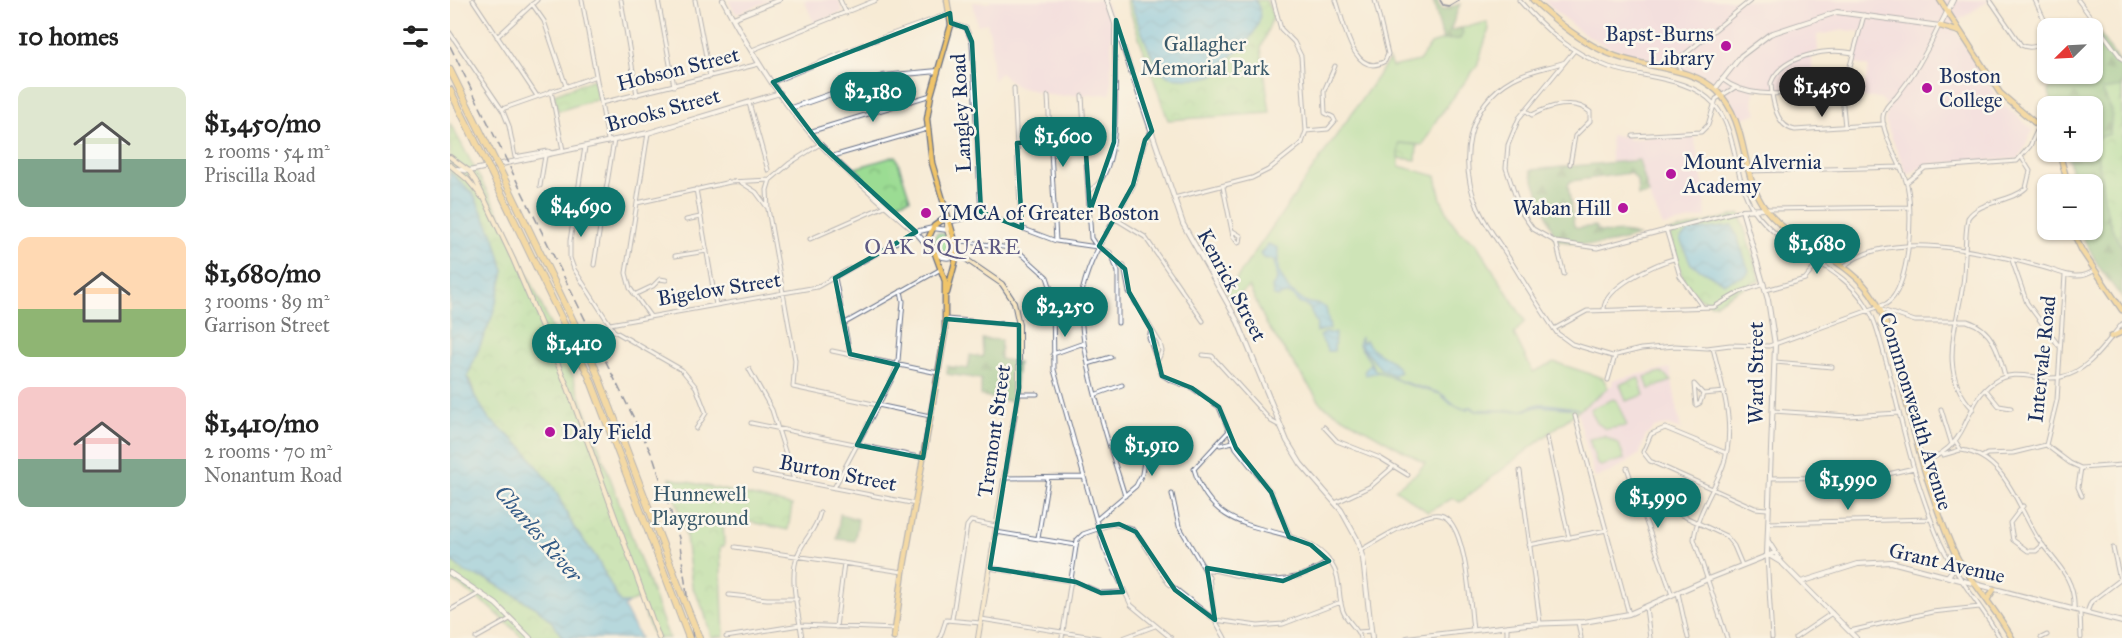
<!DOCTYPE html>
<html lang="en">
<head>
<meta charset="utf-8">
<style>
  body { margin:0; font-family:"IM FELL Great Primer",serif; background:#f6f6f6; color:#222; height:100vh; display:flex; flex-direction:column; font-size:22px; white-space:nowrap }
  * { box-sizing:border-box; margin:0 }
  p { font-size:20px; color:#767676 }
  .icon { flex:none; width:33px; height:33px; fill:none; stroke:currentColor; stroke-width:2; stroke-linecap:round; stroke-linejoin:round }
  .map { position:relative; flex:1; overflow:hidden }
  .side { display:flex; flex-direction:column; background:#fff; width:450px }
  .side>* { flex:none }
  .needle { width:39px; rotate:246deg }
  .controls { position:absolute; left:1587px; top:18px; display:grid; gap:12px }
  .controls a { display:grid; place-items:center; width:66px; height:66px; border-radius:12px; background:#fff; box-shadow:0 2px 4px #0004; font-size:30px }
  .price { position:absolute; translate:-50% -51px; padding:0 14px; border-radius:21px; background:#0f766e; color:#fff; font-size:20px; line-height:39px; filter:drop-shadow(0 2px 3px #0008) }
  .price::after { content:''; position:absolute; left:50%; top:36px; width:18px; height:14px; margin-left:-9px; background:inherit; clip-path:polygon(0 0,100% 0,50% 100%) }
  .price.current { background:#222; color:#fff }
  ul { padding:0; list-style:none }
  li { display:flex; align-items:center; gap:18px; height:150px; padding:0 18px }
  li span { display:grid; place-items:center; flex:none; width:168px; height:120px; border-radius:12px; color:#555 }
  li>.icon { margin-inline-start:auto }
  span .icon { width:72px; height:72px; fill:#fffc; stroke-width:1 }
  li b { font-size:26px }
  h2 { display:flex; justify-content:space-between; align-items:center; height:72px; padding:0 18px; font-size:26px }
  main { display:flex; flex:1; min-height:0 }
  .map>svg:first-child { display:block }
</style>
</head>
<body>
<main>
<section class="side">
<h2>10 homes<svg class="icon" aria-label="filters" viewBox="0 0 24 24"><path d="M4 7h16M4 17h16"/><circle cx="9" cy="7" r="2"/><circle cx="15" cy="17" r="2"/></svg></h2>
<ul>
<li><span style="background:linear-gradient(#dfe7d0 60%,#7fa58c 0)"><svg class="icon" aria-label="home" viewBox="0 0 24 24"><path d="M3 11l9-7 9 7M6 9v11h12V9"/></svg></span><div><b>$1,450/mo</b><p>2 rooms · 54 m²</p><p>Priscilla Road</p></div></li>
<li><span style="background:linear-gradient(#ffd9b3 60%,#8fb573 0)"><svg class="icon" aria-label="home" viewBox="0 0 24 24"><path d="M3 11l9-7 9 7M6 9v11h12V9"/></svg></span><div><b>$1,680/mo</b><p>3 rooms · 89 m²</p><p>Garrison Street</p></div></li>
<li><span style="background:linear-gradient(#f6c9c9 60%,#7fa58c 0)"><svg class="icon" aria-label="home" viewBox="0 0 24 24"><path d="M3 11l9-7 9 7M6 9v11h12V9"/></svg></span><div><b>$1,410/mo</b><p>2 rooms · 70 m²</p><p>Nonantum Road</p></div></li>
</ul>
</section>
<div class="map">
<svg width="1672" height="638" viewBox="0 0 1672 638">
  <defs>
    <pattern id="forest-firs" width="22" height="20" patternUnits="userSpaceOnUse" patternTransform="scale(1.5)"><rect width="22" height="20" fill="#7cbc7d"/><path d="M5 1l3.5 6h-7zM16 11l3.5 6h-7z" fill="#65996a"/></pattern>
    <pattern id="park-crowns" width="20" height="18" patternUnits="userSpaceOnUse" patternTransform="scale(1.5)"><rect width="20" height="18" fill="#9bdc93"/><path d="M2 6a3 3 0 1 1 6 0M12 15a3 3 0 1 1 6 0" fill="none" stroke="#85bd81"/></pattern>
    <pattern id="water-waves" width="16" height="10" patternUnits="userSpaceOnUse" patternTransform="scale(1.5)"><rect width="16" height="10" fill="#68c0e5"/><path d="M0 5q4-4 8 0t8 0" fill="none" stroke="#559cbd"/></pattern>
  </defs>
  <rect width="100%" height="100%" fill="#fbf7ec"/>
  <filter id="ink" filterUnits="userSpaceOnUse"><feTurbulence type="fractalNoise" baseFrequency=".0167" numOctaves="2"/><feDisplacementMap in="SourceGraphic" scale="12" xChannelSelector="R" yChannelSelector="G"/><feConvolveMatrix kernelMatrix="1 2 1 2 8 2 1 2 1" color-interpolation-filters="sRGB"/></filter>
  <filter id="wash" filterUnits="userSpaceOnUse"><feTurbulence type="fractalNoise" baseFrequency=".008" numOctaves="4" result="noise"/><feDisplacementMap in="SourceGraphic" scale="24" xChannelSelector="R" yChannelSelector="G"/><feGaussianBlur stdDeviation="1.35" result="paint"/><feColorMatrix in="noise" values="0 0 0 0 0 0 0 0 0 0 0 0 0 0 0 0 0 1.4 0 .05"/><feComposite in="paint" operator="in"/></filter>
  <g filter="url(#wash)">
    <rect width="100%" height="100%" fill="#f7ebd6"/>
    <path fill="#eed0e7" d="M278,0H321L286,14Z
      M354,0H389L393,12L364,23Z
      M541,0H654L662,17L661,94L606,96L568,87L550,73L543,81L540,34L537,23L527,25L523,2L539,3Z
      M1093,0H1540L1502,25L1548,99L1583,130L1569,159L1478,164L1457,175L1435,121L1438,108L1430,98H1411L1419,67L1404,63L1413,32L1395,30L1367,35L1368,52L1361,53L1363,73H1367L1369,88L1331,90L1305,86L1303,101L1307,113L1291,119L1280,99L1258,78L1156,46L1128,30Z
      M1160,135L1177,136L1179,140L1207,136H1244L1254,188L1256,217L1213,226L1193,182L1189,161L1161,163Z
      M1220,368L1231,430L1216,425L1204,428L1195,437L1190,454L1163,471L1145,478L1127,412L1163,384L1162,380Z"/>
    <path fill="#9bdc93" stroke="#5b8678" stroke-width="1.5" d="M1037,22L1039,29L1027,66L987,119L973,145L949,143V166L986,176L991,199L1001,220L1009,231L1026,243L1075,321L1064,334L1083,372L1104,362L1153,378L1158,388L1010,502L1003,498L978,512L945,489L967,473L975,463L872,405L817,325L799,287L780,302L777,292L939,60L942,67L969,61L981,44L993,40L991,33Z
      M1163,399L1167,401L1177,426L1156,429L1147,423L1140,409Z
      M1154,436L1169,444L1174,459L1151,466L1147,464L1139,439Z"/>
    <path fill="url(#forest-firs)" stroke="#4c766e" stroke-width="1.5" d="M983,0H987L992,10L1010,4L1000,31L1011,28L1013,33L1010,39L993,40Z
      M1649,33L1672,67V298L1649,267L1629,230H1642V184H1622L1620,163L1615,152H1642V106H1603L1598,90L1611,78L1609,74H1642L1643,34Z
      M1189,160L1199,194L1188,196L1187,180L1181,173L1121,181L1118,185L1124,226L1128,228L1145,226L1148,231C1161,236 1174,228 1188,236C1154,247 1140,247 1106,240L1080,170Z
      M532,339L551,340L550,359L568,362L563,402L531,396V379L497,374V366L518,369L520,355L533,357Z
      M390,514L408,519L405,541L387,539Z"/>
    <path fill="url(#park-crowns)" stroke="#5b8678" stroke-width="1.5" d="M676,0H816L823,16L811,48L820,113L718,120Z
      M144,79L148,99L108,111L104,94Z
      M1672,87V247C1649,213 1656,178 1643,140L1660,134L1662,111L1652,90Z
      M0,123L56,226L107,340L111,344L219,638H204L189,599L173,605L170,603L146,557L124,528L104,488L73,448L39,419L25,397L21,382L17,377L43,314L54,271L45,239L23,194L0,172Z
      M949,143L967,145L966,160L948,158Z
      M446,156L460,199L441,205L402,169Z
      M1290,214L1310,280L1286,291L1265,304H1260L1249,298L1233,279L1219,232Z
      M487,233L495,234L500,251L498,254H490L483,242Z
      M1211,372L1222,381L1199,389L1195,377Z
      M1189,378L1194,395L1176,401L1170,384Z
      M220,478L342,505L338,530L273,516L274,546L270,547L274,636L261,637L254,611L242,586L236,537Z
      M0,559L16,573L38,580L87,608L102,622L113,638H73L41,608L0,579Z"/>
    <path fill="url(#water-waves)" stroke="#4278a2" stroke-width="1.5" d="M679,0H805C822,23 790,51 774,62L773,70C758,79 749,79 733,78C726,77 720,79 715,74C701,64 688,19 679,0Z
      M0,172L23,194L45,239L54,271L43,314L17,377L25,397L39,419L73,448L104,488L124,528L146,557L170,603H178L174,607L190,638H113L102,622L87,608L39,580L16,573L0,559Z
      M1283,226L1299,271L1296,275L1274,283L1241,264L1230,239L1239,231Z
      M818,244L828,248V270L838,289L856,303L869,304L876,308L880,329L866,332L867,325L859,307L849,303L842,295L835,294L827,297L823,295L822,287L827,280L824,260L813,258L810,254Z
      M875,333H885L884,351H878L870,336Z
      M911,337V344L916,340C923,356 944,356 950,372L943,375L932,370L910,345L925,370L929,371C947,383 971,386 989,393C995,395 1002,403 1008,407L1017,409L1018,407C1021,406 1024,408 1026,411C1041,407 1058,413 1073,410C1079,409 1084,404 1091,404C1103,404 1117,407 1128,409L1090,406L1075,410L1027,411L1019,407L1017,410L1001,404L990,394L956,384L935,374L928,372L916,375L914,372L921,362L908,344Z"/>
  </g>
  <g filter="url(#ink)">
    <g fill="none" stroke-linecap="round" stroke-linejoin="round">
      <g stroke="#687188" stroke-width="5">
        <path id="minor" d="M23,0L87,96
          M132,0L158,140
          M171,0L187,95
          M208,0L224,86
          M245,0L260,77
          M390,0L396,13
          M886,0C893,17 902,81 935,61L938,54L925,0
          M1069,0C1094,29 1122,54 1159,67C1191,78 1241,77 1264,104C1289,133 1282,177 1303,209C1335,255 1391,263 1416,305C1427,322 1431,345 1437,364C1448,407 1457,450 1471,491C1480,517 1488,543 1503,566C1517,591 1536,613 1550,638
          M1540,0L1571,45C1581,50 1593,46 1598,35
          M1585,0L1598,28
          M1628,0L1672,59
          M82,4L94,21L116,86
          M501,23L516,28L522,42L531,214
          M0,33L53,111L59,126L65,157L98,151L102,153
          M47,37L87,0
          M302,50L426,0
          M1124,51L1069,118L1058,145L1056,168L1071,212L1083,229L1106,242L1147,248L1292,210
          M1403,53C1378,48 1331,55 1321,83C1322,99 1326,127 1345,130L1434,124
          M1229,59L1300,1
          M1229,59L1230,71
          M1115,62C1098,68 1079,70 1063,79C1016,105 1008,162 1028,208C1037,228 1051,245 1062,263C1077,287 1091,310 1107,333L1122,344L1162,356L1191,349L1225,346L1257,348L1280,345L1319,346L1436,304C1461,289 1464,206 1456,181C1451,164 1431,133 1433,116C1434,108 1440,103 1446,97C1464,75 1477,52 1489,26
          M1215,68L1221,57L1229,59
          M1272,79C1307,107 1366,85 1407,95
          M323,82L414,44L498,14
          M564,88L571,228
          M101,91L113,150
          M598,96L606,241
          M632,96L641,238L647,247
          M151,103L309,64
          M299,103L318,170
          M52,109L146,76
          M1075,110L1082,115C1099,106 1124,98 1140,112V121L1125,136L1120,164
          M1395,127L1392,95L1414,15
          M856,131L878,129L885,121L883,117L875,113L874,91L885,66
          M359,132L481,95
          M198,133L176,273L180,288L200,316
          M1183,136L1251,132L1258,125L1266,99L1284,88
          M567,143L635,139
          M135,147L120,241V258L124,269L164,331L232,370L246,387L256,413L246,429
          M383,156L477,129
          M1298,171L1451,167
          M320,180L317,190L318,209L345,360L343,387L480,416
          M1457,182L1475,168L1567,161L1580,146L1589,126
          M292,183L306,192L317,207
          M90,186L95,156
          M773,187L783,236L788,243L790,242L791,236L783,231
          M246,189L266,305
          M638,191C679,173 661,62 665,24
          M724,198L802,178L818,170L852,143L856,131L851,56L844,42L831,29L823,0
          M187,203L280,182L320,180L340,163L370,144
          M1317,209L1459,207
          M664,218L695,237L753,321
          M236,220L250,217
          M499,222L534,214L606,241L647,247L660,252L668,272V323
          M1216,229L1230,276L1252,306
          M360,239L435,206
          M506,240L566,249L597,277L603,295L604,370L654,548L681,605L721,638
          M1106,242L1114,274
          M225,256L257,251
          M1562,260L1577,303L1609,346
          M666,262L674,266L679,292L710,343L712,351L708,360
          M144,265L164,140
          M1393,267C1438,228 1535,252 1588,266C1608,270 1626,284 1645,270
          M385,278L400,354
          M1316,290L1355,279L1368,263
          M184,295L203,286L210,279L216,280
          M1154,309C1154,288 1205,263 1224,259
          M1432,310L1465,321H1517C1543,329 1549,353 1555,376
          M496,319L569,325
          M395,323L491,269
          M160,324L367,287L465,232
          M1104,329L1137,311L1264,307L1290,292L1314,284
          M701,330L699,338L712,375L720,380L742,388L769,407L786,448L821,492L841,538
          M1263,348C1272,387 1287,426 1273,466C1264,490 1247,513 1244,539L1277,638
          M382,351L488,373
          M603,354L634,343
          M753,355L762,356L821,421L830,426
          M1325,362L1382,367
          M638,364L661,357
          M299,369L322,410L344,480
          M1158,380L1165,356
          M1536,390L1549,406L1561,408
          M568,394H587
          M647,394L672,385
          M1253,394L1250,403L1246,405L1244,384L1253,394L1275,392
          M1491,409L1502,445
          M1523,409C1487,373 1507,326 1513,284C1516,262 1514,240 1518,218C1530,200 1560,203 1576,188L1580,171L1572,158
          M1323,411L1398,416L1449,413
          M1125,416L1179,614
          M301,423L473,458
          M874,427L887,441L930,458L958,475
          M778,432L744,469C767,549 847,515 881,563C892,579 887,595 893,611C897,622 908,628 910,638
          M1097,438L1119,538
          M1506,442L1511,450C1555,456 1567,505 1587,537C1603,561 1626,577 1624,609
          M770,445L783,442
          M1596,445L1607,400L1615,275
          M1596,445L1620,463L1631,468L1672,465
          M1276,453L1215,428L1201,434L1193,452L1200,461L1305,508L1317,509
          M1493,455L1510,450
          M1532,457L1537,454L1563,453L1596,445
          M1473,462C1525,444 1510,405 1544,382C1566,367 1587,382 1611,377C1638,372 1655,344 1672,324
          M1177,468L1222,595
          M1631,468L1628,487L1632,496
          M1070,471L1090,623
          M304,472L466,504
          M555,478L634,477
          M1320,478L1425,477L1464,468
          M384,488L443,377L448,361L453,301L451,291
          M722,494L729,526L759,577L765,620L775,638
          M675,496C660,447 622,336 633,288C642,250 666,220 683,186C690,171 690,141 702,131
          M1189,500H1199L1276,536L1284,546L1292,565
          M885,503L921,486L943,467
          M1573,506L1560,523L1563,540L1578,551H1586L1593,545
          M646,520L686,486L692,474L697,442
          M1318,523L1481,519
          M546,532L626,545
          M588,538L598,478
          M1079,545L1157,530
          M285,547L453,572
          M911,550C927,541 974,511 990,515C1017,520 1020,607 1023,630
          M1317,556L1322,638
          M540,568L626,582L651,593L673,592
          M756,570C767,569 778,574 789,576C824,584 850,581 879,561
          M1228,593L1238,638
          M279,595L317,599H347
          M1196,608L1200,638
          M0,610L30,593
          M1630,611L1631,638
          M1637,612L1641,602L1670,580L1663,548
          M502,619L517,526L521,521L546,526
          M531,619L649,638
          M1128,622L1131,638
          M1057,626V638
          M386,627L394,563
          M1400,631L1482,612L1530,607
          M909,632L921,631
          M276,637L350,625L445,629
          M26,638L60,619
          M352,638C349,613 338,578 348,554C354,539 366,530 370,513
          M490,638L496,620L531,623
          M612,638L627,540L633,534L662,524L681,528L691,539L718,583L765,620L808,626L833,624L891,602
          M673,638L705,626
          M1345,638L1382,613
          M1591,638L1597,635"/>
      </g>
      <g stroke="#687188" stroke-width="6">
        <path id="tertiary" d="M273,0C297,46 326,95 361,134C391,168 427,198 461,228C476,240 486,266 507,255
          M657,0L733,224L788,322L837,441L851,464L891,510L907,539L913,559L922,638
          M283,18L329,0
          M1265,89L1291,56L1320,34L1387,12L1490,26L1503,0
          M341,108L433,76L488,71
          M7,169L19,171L198,133L330,93
          M1316,209L1292,210L1318,300L1325,345L1317,554L1332,563
          M465,232L483,228L498,230
          M1318,541L1332,563L1406,638
          M0,573L46,604L80,638
          M1498,576L1504,568
          M1351,582L1408,564L1441,562L1672,622
          M957,638L1077,624L1134,622L1179,614L1258,579L1324,553"/>
      </g>
      <g stroke="#687188" stroke-width="6">
        <path id="secondary" d="M0,157L19,171L26,181L63,259L118,388L209,638
          M0,165L18,180L32,197
          M497,218V230L504,251L552,284L564,302L569,325V388L528,638"/>
      </g>
      <g stroke="#687188" stroke-width="7">
        <path id="primary" d="M497,0L501,25L481,95L477,119L482,163L508,251L497,293
          M1083,0C1108,23 1133,44 1165,56C1197,68 1242,67 1267,91C1298,122 1290,169 1312,204C1340,247 1399,255 1425,300C1438,322 1443,348 1449,373C1459,411 1467,450 1480,487C1488,511 1496,537 1508,559C1525,586 1546,610 1562,638
          M1490,0L1550,93L1598,134
          M1490,26L1510,32
          M1609,152L1618,184
          M1622,230L1632,251L1672,310
          M1661,337L1672,332
          M1537,600L1544,589
          M444,638L453,572L495,334V281L479,237L484,226L497,217"/>
      </g>
      <g stroke="#687188" stroke-width="8">
        <path id="motorway" d="M0,70L46,163
          M0,90L37,165
          M49,168L142,360L234,600
          M40,170L139,376L239,638
          M244,625L249,638"/>
      </g>
      <use href="#minor" stroke="#fff" stroke-width="3"/>
      <use href="#tertiary" stroke="#fff" stroke-width="4"/>
      <use href="#secondary" stroke="#f9e7c3" stroke-width="4"/>
      <use href="#primary" stroke="#f0c469" stroke-width="4.5"/>
      <use href="#motorway" stroke="#f0c469" stroke-width="6"/>
      <path stroke="#1b2f5e" stroke-width="1.5" d="M990,0L993,5L999,6L1009,0"/>
      <path stroke="#1b2f5e" stroke-width="1.5" stroke-dasharray="9 4.5" stroke-linecap="butt" d="M0,46L204,459L229,538L243,638"/>
      <g stroke="#687188" stroke-width="8" stroke-linecap="butt">
        <path id="motorway-bridge" d="M46,163L49,168
          M37,165L40,170
          M234,600L244,625"/>
      </g>
      <use href="#motorway-bridge" stroke="#f0c469" stroke-width="6"/>
    </g>
  </g>
  <path d="M0 0H1672V638H0ZM500,13L501,23L516,28L522,42L531,212L572,228L567,143L635,139L640,211L664,142L666,20L702,131L695,140L683,185L649,246L675,269L679,292L701,330L712,376L742,388L769,407L786,448L821,492L839,537L861,545L879,561L833,581L757,568L765,620L725,590L686,532L669,524L648,527L673,592L651,593L626,582L540,568L569,388V325L496,319L473,458L407,445L448,365L400,354L385,278L466,232L370,144L323,82Z" fill="#f7ebd6" fill-opacity=".55" fill-rule="evenodd"/>
  <path fill="none" stroke="#0f766e" stroke-width="4.5" stroke-linejoin="round" d="M500,13L501,23L516,28L522,42L531,212L572,228L567,143L635,139L640,211L664,142L666,20L702,131L695,140L683,185L649,246L675,269L679,292L701,330L712,376L742,388L769,407L786,448L821,492L839,537L861,545L879,561L833,581L757,568L765,620L725,590L686,532L669,524L648,527L673,592L651,593L626,582L540,568L569,388V325L496,319L473,458L407,445L448,365L400,354L385,278L466,232L370,144L323,82Z"/>
  <g fill="#b5179e" stroke="#fbf7ec" stroke-width="2">
    <circle cx="1276" cy="46" r="6"/>
    <circle cx="1477" cy="88" r="6"/>
    <circle cx="1221" cy="174" r="6"/>
    <circle cx="1173" cy="208" r="6"/>
    <circle cx="476" cy="213" r="6"/>
    <circle cx="100" cy="432" r="6"/>
  </g>
  <g text-anchor="middle" stroke-width="5" stroke-linejoin="round" paint-order="stroke">
    <g font-size="21" fill="#1b2f5e" stroke="#fbf7ec" text-anchor="start">
      <text x="1264" y="41" text-anchor="end">Bapst-Burns<tspan x="1264" dy="24">Library</tspan></text>
      <text x="1489" y="83">Boston<tspan x="1489" dy="24">College</tspan></text>
      <text x="1233" y="169">Mount Alvernia<tspan x="1233" dy="24">Academy</tspan></text>
      <text x="1161" y="215" text-anchor="end">Waban Hill</text>
      <text x="488" y="220">YMCA of Greater Boston</text>
      <text x="112" y="439">Daly Field</text>
    </g>
    <g font-size="21" fill="#3b5a6b" stroke="#fbf7ec">
      <text x="755" y="51">Gallagher<tspan x="755" dy="24">Memorial Park</tspan></text>
      <text x="250" y="501">Hunnewell<tspan x="250" dy="24">Playground</tspan></text>
    </g>
    <g font-size="21" fill="#1b2f5e" stroke="#fbf7ec">
      <text transform="translate(228 69) rotate(-14)" y="7">Hobson Street</text>
      <text transform="translate(213 110) rotate(-15)" y="7">Brooks Street</text>
      <text transform="translate(511 113) rotate(-93)" y="7">Langley Road</text>
      <text transform="translate(782 285) rotate(62)" y="7">Kenrick Street</text>
      <text transform="translate(269 289) rotate(-9)" y="7">Bigelow Street</text>
      <text transform="translate(1592 359) rotate(-84)" y="7">Intervale Road</text>
      <text transform="translate(1306 373) rotate(-90)" y="7">Ward Street</text>
      <text transform="translate(1466 411) rotate(73)" y="7">Commonwealth Avenue</text>
      <text transform="translate(544 431) rotate(-82)" y="7">Tremont Street</text>
      <text transform="translate(388 473) rotate(11)" y="7">Burton Street</text>
      <text transform="translate(1497 563) rotate(13)" y="7">Grant Avenue</text>
    </g>
    <g font-size="22" letter-spacing="1.5" fill="#5e5a84" stroke="#fbf7ec">
      <text x="493" y="254">OAK SQUARE</text>
    </g>
    <g font-size="22" font-style="italic" fill="#325a86" stroke="#fbf7ec">
      <text transform="translate(89 533) rotate(49)" y="8">Charles River</text>
    </g>
  </g>
</svg>
<div class="controls">
<a><svg class="needle" viewBox="-14 -14 28 28"><path d="M0-13l5 13h-10z" fill="#e53935"/><path d="M0 13l5-13h-10z" fill="#767676"/></svg></a>
<a>+</a>
<a>−</a>
</div>
<b class="price current" style="left:1372px;top:118px">$1,450</b>
<b class="price" style="left:423px;top:123px">$2,180</b>
<b class="price" style="left:613px;top:168px">$1,600</b>
<b class="price" style="left:131px;top:238px">$4,690</b>
<b class="price" style="left:1367px;top:275px">$1,680</b>
<b class="price" style="left:615px;top:338px">$2,250</b>
<b class="price" style="left:124px;top:375px">$1,410</b>
<b class="price" style="left:702px;top:477px">$1,910</b>
<b class="price" style="left:1398px;top:511px">$1,990</b>
<b class="price" style="left:1208px;top:529px">$1,990</b>
</div>
</main>
</body>
</html>
